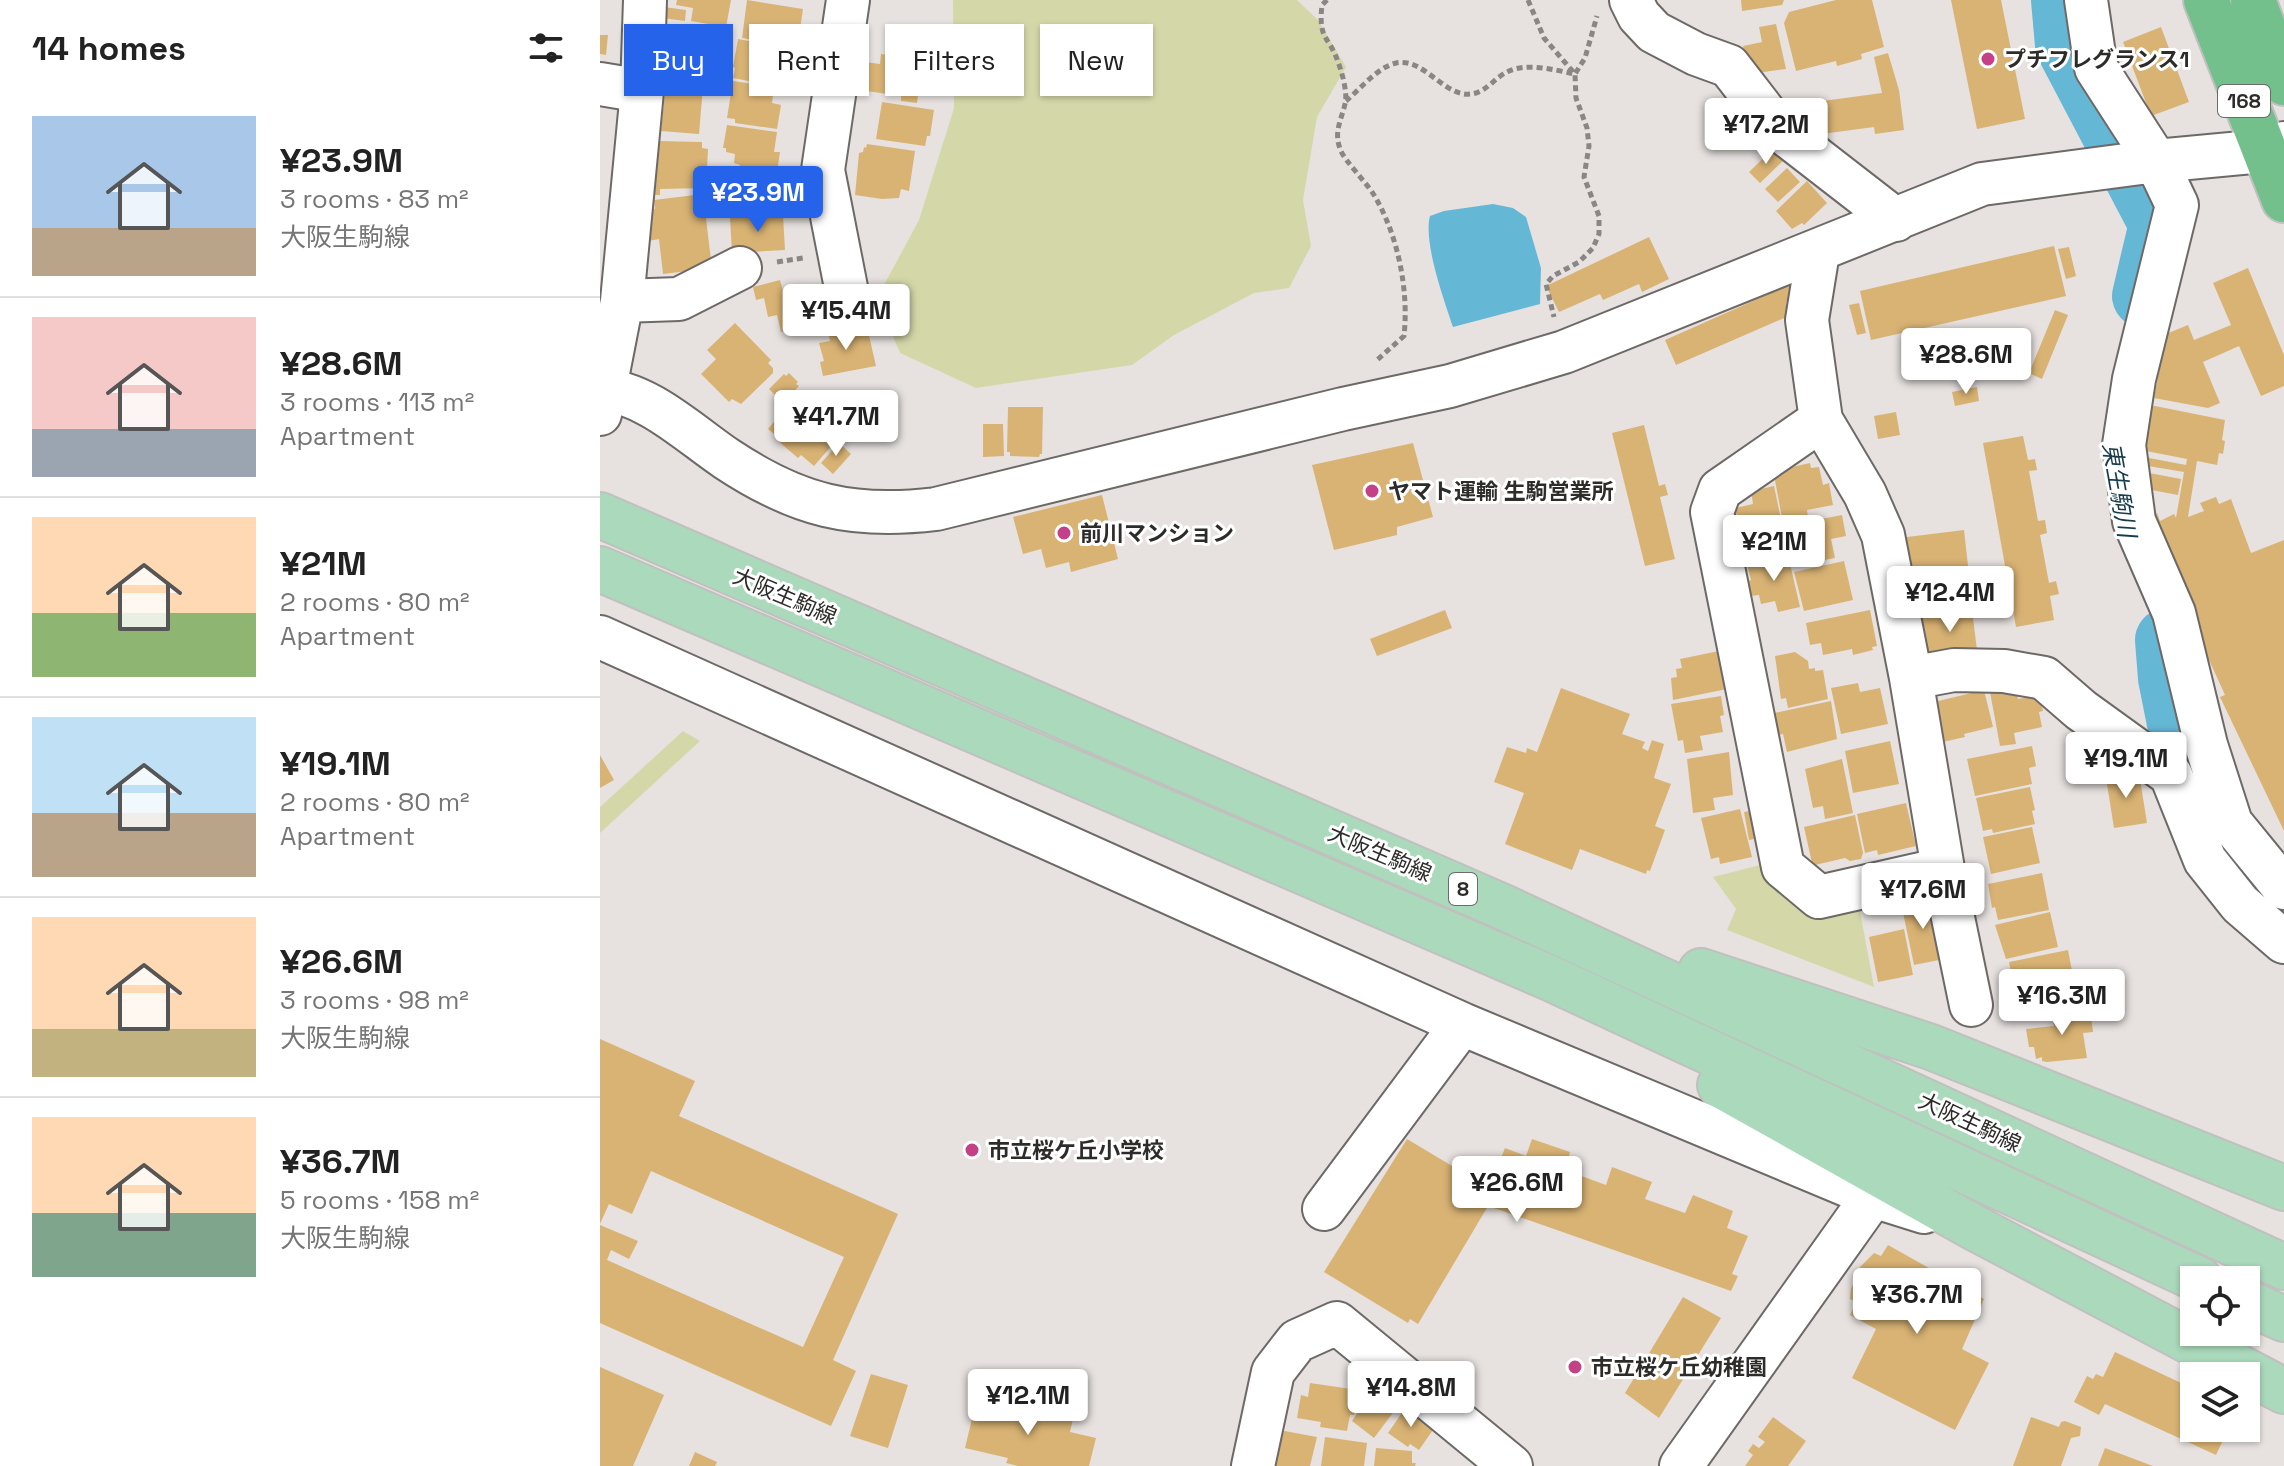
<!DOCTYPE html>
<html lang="en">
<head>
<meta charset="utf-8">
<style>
  body { margin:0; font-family:"Space Grotesk","Noto Sans JP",sans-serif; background:#f6f6f6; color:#222; height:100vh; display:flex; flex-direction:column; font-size:30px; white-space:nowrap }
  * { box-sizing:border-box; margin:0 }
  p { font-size:26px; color:#767676 }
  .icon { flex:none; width:44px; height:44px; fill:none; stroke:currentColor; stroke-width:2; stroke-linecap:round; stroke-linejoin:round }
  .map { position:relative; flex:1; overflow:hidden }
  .side { display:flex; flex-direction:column; background:#fff; width:600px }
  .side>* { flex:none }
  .guide { position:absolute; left:24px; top:24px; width:760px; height:72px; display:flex; gap:16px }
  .tools { position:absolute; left:1580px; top:1266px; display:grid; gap:16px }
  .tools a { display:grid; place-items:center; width:80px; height:80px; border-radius:0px; background:#fff; box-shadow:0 2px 6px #0004; font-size:40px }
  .price { position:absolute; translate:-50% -68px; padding:0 18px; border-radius:8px; background:#fff; color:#222; font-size:26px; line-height:52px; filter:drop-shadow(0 2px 4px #0008) }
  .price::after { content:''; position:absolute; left:50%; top:48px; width:24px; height:18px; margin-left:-12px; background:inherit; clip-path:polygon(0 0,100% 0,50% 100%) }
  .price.on { background:#2563eb; color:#fff }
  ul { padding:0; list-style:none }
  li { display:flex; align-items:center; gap:24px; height:200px; padding:0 32px }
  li+li { border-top:2px solid #e0e0e0 }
  li span { display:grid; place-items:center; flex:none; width:224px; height:160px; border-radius:0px; color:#555 }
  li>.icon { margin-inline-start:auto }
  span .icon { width:96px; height:96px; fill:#fffc; stroke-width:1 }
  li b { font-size:34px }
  h2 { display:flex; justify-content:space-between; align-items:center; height:96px; padding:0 32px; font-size:34px }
  .pill { padding:0 28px; border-radius:0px; background:#fff; box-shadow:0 2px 6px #0004; font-size:28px; line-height:72px }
  .pill.on { background:#2563eb; color:#fff }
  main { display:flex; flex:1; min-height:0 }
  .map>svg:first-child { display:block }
</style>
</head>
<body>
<main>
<section class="side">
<h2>14 homes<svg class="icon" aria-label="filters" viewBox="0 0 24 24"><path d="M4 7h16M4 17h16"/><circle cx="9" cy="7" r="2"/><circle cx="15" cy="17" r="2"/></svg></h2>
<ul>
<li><span style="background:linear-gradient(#a9c7e8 70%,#b9a48a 0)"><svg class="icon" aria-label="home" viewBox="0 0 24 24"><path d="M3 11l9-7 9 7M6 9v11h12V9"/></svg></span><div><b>¥23.9M</b><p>3 rooms · 83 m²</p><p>大阪生駒線</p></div></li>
<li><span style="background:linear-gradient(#f6c9c9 70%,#9aa5b1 0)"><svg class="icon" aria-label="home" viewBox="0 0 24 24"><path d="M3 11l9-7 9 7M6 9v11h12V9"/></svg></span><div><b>¥28.6M</b><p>3 rooms · 113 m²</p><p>Apartment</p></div></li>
<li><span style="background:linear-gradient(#ffd9b3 60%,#8fb573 0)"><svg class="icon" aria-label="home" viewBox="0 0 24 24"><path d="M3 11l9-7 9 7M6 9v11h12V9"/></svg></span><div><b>¥21M</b><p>2 rooms · 80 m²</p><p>Apartment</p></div></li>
<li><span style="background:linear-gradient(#bfe0f5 60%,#b9a48a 0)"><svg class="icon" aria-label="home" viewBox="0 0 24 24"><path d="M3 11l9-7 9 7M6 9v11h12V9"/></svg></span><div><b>¥19.1M</b><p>2 rooms · 80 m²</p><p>Apartment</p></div></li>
<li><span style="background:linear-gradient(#ffd9b3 70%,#c2b280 0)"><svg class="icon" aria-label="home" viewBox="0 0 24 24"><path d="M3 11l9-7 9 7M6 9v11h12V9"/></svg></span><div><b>¥26.6M</b><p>3 rooms · 98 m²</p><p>大阪生駒線</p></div></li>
<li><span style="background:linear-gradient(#ffd9b3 60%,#7fa58c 0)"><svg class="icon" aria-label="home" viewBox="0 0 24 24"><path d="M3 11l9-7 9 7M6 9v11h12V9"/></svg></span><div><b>¥36.7M</b><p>5 rooms · 158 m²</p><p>大阪生駒線</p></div></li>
</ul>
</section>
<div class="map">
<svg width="1684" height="1466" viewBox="0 0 1684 1466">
  <rect width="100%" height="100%" fill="#e7e2e0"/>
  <path fill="#d4d8a9" d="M353,0H697L718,20L746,67L717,117L703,200L711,246L689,288L654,293L574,335L532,365L376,388L300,353L277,298L319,220L354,108Z
    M83,731L100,741L0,833V807Z
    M1168,863L1175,890L1219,919L1260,911L1274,987L1127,930L1136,909L1113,877Z"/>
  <path fill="#65b7d6" d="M893,204L913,208L926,217L941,268L940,304L853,327C844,300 823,242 830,216L844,211Z"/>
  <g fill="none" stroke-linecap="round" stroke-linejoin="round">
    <path stroke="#65b7d6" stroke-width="64" d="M1463,0L1467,45L1561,224L1544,296
      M1567,640L1570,678L1592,788L1601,825L1614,844"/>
  </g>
  <path fill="#d9b374" d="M77,0H131L126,27L91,21L93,8L76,5Z
    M147,0L203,9L199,36L168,31L166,42L142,38Z
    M1141,0H1184L1182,5L1142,11Z
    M1236,0H1272L1284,47L1261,54L1262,59L1237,66L1236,61L1196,71L1184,23L1189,12Z
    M1351,0H1401L1425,119L1377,129Z
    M64,7L86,10L85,21L62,18Z
    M72,24L124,31L123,40H118L113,79L90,75L92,60L81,58L82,49L69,47Z
    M1176,24L1186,69L1149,74L1143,46L1162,42L1159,27Z
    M1561,27L1589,102L1551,116L1523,42Z
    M0,35H8L6,55L0,54Z
    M138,39L192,49L191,56L197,58L193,78L161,72L159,83L133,78L135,68L133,67Z
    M1288,53L1299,90L1304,130L1275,134L1274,127L1199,137L1186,116L1194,115L1193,105L1282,93L1274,57Z
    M281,54L323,60L317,103L301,101V96L260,90L264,62L280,64Z
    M66,56L88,65L84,73L62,65Z
    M133,81L174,87L172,103L181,105L177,129L135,123V119L127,118Z
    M66,84L103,87L99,134L61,131Z
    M282,102L334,110L330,136H327L325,146L276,139Z
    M127,125L177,132L174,152H180L177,172L140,168V165L134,163L135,154L126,152V148H123Z
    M57,141L102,142V148L108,149L106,188L60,189V195H52Z
    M267,144L315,151L309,191L301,189L299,198L282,199L255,195L259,153L263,152L264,147L266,148Z
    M1173,149L1183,161L1160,183L1149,172Z
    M1187,168L1200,182L1178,202L1165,189Z
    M131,170L160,172L159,180L180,182L177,207L161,205V210L127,206Z
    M1207,181L1227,203L1204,225L1202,223L1192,229L1176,211Z
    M103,194L112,268L63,274L59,239L48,241L44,210L55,209L54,200Z
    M183,215L185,250L132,253L130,218Z
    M1049,237L1069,279L1042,292L1039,284L1003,300L1000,294L959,312L946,286Z
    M1454,246L1466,296L1271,340L1260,291Z
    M1469,247L1476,276L1466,279L1458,249Z
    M1648,268L1684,355V386L1661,396L1639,346L1603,362L1620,403L1608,408L1554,398L1566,334L1588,325L1594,340L1631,325L1613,283Z
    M180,280L183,291L210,284L220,326L190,333L189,330L181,332L177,315L168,317L164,298L156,300L153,287Z
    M1191,284L1197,298L1186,302L1191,315L1076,365L1065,340Z
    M1259,303L1266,333L1257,335L1249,305Z
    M1455,310L1468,315L1442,379L1429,373Z
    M241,322L245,337L268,331L276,366L223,376L220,362L224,361L219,343L230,341L227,326Z
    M135,323L171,360L168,363L173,368V373L141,404L132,399L129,402L101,374L116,359L107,350Z
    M189,373L198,382L196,384L199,386L183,403L169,389L184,374L186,376Z
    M1377,387L1379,401L1355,406L1352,392Z
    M194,398L240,436L214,466L201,455L198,458L177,440L179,438L168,429Z
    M1545,404L1625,420L1622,440L1625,441L1623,454L1619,453L1617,465L1597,461L1588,517L1604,511L1600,503L1616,497L1619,504L1631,499L1651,553L1684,540V831L1620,697L1625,695L1545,519L1557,513L1560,521L1574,514L1576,518L1584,472L1542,465L1544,457L1586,465L1587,459L1536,449Z
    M408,407H443L442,454H440L439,457L410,456V452H407Z
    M1296,412L1300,435L1278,439L1274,416Z
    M383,424H403L404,456L383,457Z
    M1044,425L1059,486L1065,484L1068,495L1060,497L1075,559L1045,566L1012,433Z
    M1423,436L1428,460L1435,459L1437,470L1429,471L1438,521L1445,520L1447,533L1440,535L1449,583L1456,581L1459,594L1450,596L1454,620L1416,627L1383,443Z
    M239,443L251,454L233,474L221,463Z
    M813,443L833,517L797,527V535L734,550L712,465Z
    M1210,463L1211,468L1219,467L1223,485L1229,483L1233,505L1207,510L1208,518L1183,523L1174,475L1183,469Z
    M1544,472L1581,479L1578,495L1541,488Z
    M1174,486L1185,538L1139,548L1132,517L1137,516L1135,508L1153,504L1151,491Z
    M502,495L518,559L471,572L469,562L446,568L441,549L423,554L413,517Z
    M1242,515L1246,536L1231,539L1235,558L1193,566L1185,526Z
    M1364,530L1368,566L1303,574L1299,538Z
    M1188,555L1200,607L1178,612L1175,601L1161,604L1159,595L1150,596L1147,582L1151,580L1147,564Z
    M1244,561L1253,600L1204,611L1194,572Z
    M1367,569L1372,607L1320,614L1316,585L1327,583L1326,574Z
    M845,610L852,628L777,656L770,639Z
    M1270,610L1277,646L1272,647L1273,650L1253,655L1252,649L1223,655L1221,643L1210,645L1206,623Z
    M1372,610L1377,650L1329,658L1322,618Z
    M1119,651L1127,689L1073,700L1071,678L1077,677L1076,669L1082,668L1080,659Z
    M1195,652L1208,661L1209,669L1215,668V671L1223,670L1228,699L1188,708L1186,698L1181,699L1175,656Z
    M1258,683L1260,692L1280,688L1288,724L1241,734L1231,688Z
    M1416,687L1418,699L1440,695L1443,711L1439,712L1442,727L1414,733L1416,744L1400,746L1390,692Z
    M961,688L1030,714L1022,734L1045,742L1042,748L1048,751L1052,740L1064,744L1054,778L1071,784L1055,826L1065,830L1050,871L1047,870L1046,874L980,849L972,870L905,844L924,793L894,782L907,747L926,753L927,748L937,752Z
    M1384,690L1393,727L1364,734L1365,737L1343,742L1334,702Z
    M1121,696L1124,715L1120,716L1123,732L1100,736L1103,750L1085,753L1083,740L1078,741L1071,704Z
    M1231,701L1237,739L1187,752L1183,734L1178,735L1174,713Z
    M1290,741L1299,784L1253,793L1245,751Z
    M1432,746L1436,766L1429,768L1432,784L1375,796L1367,759Z
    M1129,752L1133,795L1113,798L1115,810L1093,813L1087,759Z
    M0,755L14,780L0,788Z
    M1242,759L1253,813L1225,819L1223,806L1213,808L1205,769Z
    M1539,773L1547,823L1514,828L1506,778Z
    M1430,787L1435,810L1432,811L1435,824L1393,833L1392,829L1383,831L1376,798Z
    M1306,803L1316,846L1278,855L1277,850L1265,853L1257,814Z
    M1140,809L1152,857L1120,864L1119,857L1111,859L1101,818Z
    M1154,810L1160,838L1149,840L1144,812Z
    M1255,815L1263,853L1261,859L1250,861L1245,858L1215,865L1212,863L1204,827Z
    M1432,827L1440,863L1391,874L1383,837Z
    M1442,873L1449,910L1398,920L1395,907L1392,908L1388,884Z
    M1324,898L1334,904L1344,959L1314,965L1301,903Z
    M1450,912L1458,947L1406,959L1395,925Z
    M1304,929L1313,975L1278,982L1269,937Z
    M1468,950L1475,987L1450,991L1451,995L1426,1000L1424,991L1415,992L1409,962Z
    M1490,1009L1493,1032L1483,1033L1487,1058L1447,1062L1442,1061V1057L1436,1059L1434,1047H1429L1426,1029L1454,1026L1452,1014Z
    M0,1039L95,1081L79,1116L298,1214L233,1360L256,1371L231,1426L0,1323V1225L38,1241L29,1259L11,1250L7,1260L203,1347L244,1257L51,1171L32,1214L9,1204L0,1224Z
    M807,1139L889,1188L905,1148L926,1156L932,1139L970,1152L965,1170L1006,1185L1012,1167L1052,1182L1045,1199L1085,1213L1093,1195L1133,1211L1127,1228L1148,1236L1132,1274L1138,1276L1131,1291L888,1206L818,1324L810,1319L808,1323L724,1272Z
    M1288,1245L1384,1299L1362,1349L1389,1363L1355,1430L1252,1378L1276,1329L1250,1315L1256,1302L1250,1299L1251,1289L1260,1267L1274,1253L1281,1256Z
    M1083,1297L1121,1318L1059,1418L1025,1393Z
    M1515,1352L1594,1389V1428H1646L1640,1441H1632L1625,1436L1616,1455L1505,1404L1499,1415L1474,1402L1487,1376L1493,1379L1496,1374L1503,1377Z
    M0,1367L64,1395L33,1466H0Z
    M271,1374L308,1385L288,1448L250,1436Z
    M710,1383L758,1390L754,1415H750L747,1431L720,1427L721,1422L697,1418L701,1395L708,1397Z
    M774,1388L798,1406L774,1438L752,1421Z
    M376,1402L411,1410L412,1404L473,1419L470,1432L496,1438L489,1466H418L406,1463L408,1458L365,1448Z
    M806,1407L835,1427L819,1450L810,1444L808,1447L788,1433Z
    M1173,1417L1206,1441L1188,1466H1145L1153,1455L1148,1451L1153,1444L1159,1448L1165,1442L1158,1437Z
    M1431,1417L1459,1427L1461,1422L1465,1421L1481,1427L1480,1436L1471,1438L1461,1466H1413Z
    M674,1429L717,1437L710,1466H668Z
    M725,1437L767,1443L764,1466H721Z
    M776,1448L812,1451V1463H816L815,1466H774Z
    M1505,1448L1553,1466H1498Z
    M95,1452L117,1462L115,1466H89Z"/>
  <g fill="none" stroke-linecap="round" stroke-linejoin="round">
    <g stroke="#6d6967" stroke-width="46">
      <path id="minor" d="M248,0L223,170L250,308
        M1031,0L1039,16L1054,32L1096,54L1129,66L1176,127L1296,220
        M1486,0L1496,68L1556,161L1577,205L1534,379L1524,445L1534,521L1574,613L1606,745L1631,823L1684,888
        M0,84L42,91
        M1218,252L1207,320L1221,420L1265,494L1283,535L1311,678L1343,869L1371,1005
        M22,301L79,299L140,268
        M0,390C46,391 91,435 127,459C198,506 252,519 336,509L743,409L850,386L964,352L1382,184L1556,161L1663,151L1684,143
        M0,414L22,301L42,91L45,0
        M1221,420L1120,490L1112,512L1183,867L1219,897L1343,869
        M0,637L862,1024L724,1209
        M1311,678L1354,670L1404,671L1444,678L1481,710L1571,775L1605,860L1640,904L1684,942
        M862,1024L1273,1196L1324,1212
        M653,1466L673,1372L697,1341L737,1323L911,1466
        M1081,1466L1273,1196"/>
    </g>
    <g stroke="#c0c0bf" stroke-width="48">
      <path id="major" d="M0,515L901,906L1684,1267
        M0,569L950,978L1600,1280
        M1101,971L1331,1047L1684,1188
        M1120,1085L1375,1228L1684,1391
        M1646,1302L1684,1319"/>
    </g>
    <g stroke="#c0c0bf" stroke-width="48">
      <path id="highway" d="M1606,0L1684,200
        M1653,0L1684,83"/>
    </g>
    <path stroke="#898685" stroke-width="5" stroke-dasharray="6 4" stroke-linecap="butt" d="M727,0L722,5C718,41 729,35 738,62C742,72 748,94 745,104C741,121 733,133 741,151C745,161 766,182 774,195C798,235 809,290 804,336L777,360
      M928,0L944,38L975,74L976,98L987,128L989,146L984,177L999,216V234L993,248L979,262L953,276L946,284L954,317
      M746,101C760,89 778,67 796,63C826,57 846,102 876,93C887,90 896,77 907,72C926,62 955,70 975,74L985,58L997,16
      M177,262L203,258"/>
    <use href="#minor" stroke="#fff" stroke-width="42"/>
    <use href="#major" stroke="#abd9bb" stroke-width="44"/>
    <use href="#highway" stroke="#73c08d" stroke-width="44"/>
  </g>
  <g fill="#c44188" stroke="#fff" stroke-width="3">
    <circle cx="1388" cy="59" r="8"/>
    <circle cx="772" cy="491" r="8"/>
    <circle cx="464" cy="533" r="8"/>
    <circle cx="372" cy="1150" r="8"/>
    <circle cx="975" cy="1367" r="8"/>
  </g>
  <g text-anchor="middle" stroke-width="6" stroke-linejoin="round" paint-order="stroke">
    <g fill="#fff" stroke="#6c6b6b" stroke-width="2">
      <rect x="1618" y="85" width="52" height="32" rx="6"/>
      <rect x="849" y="873" width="28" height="32" rx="6"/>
    </g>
    <g font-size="20" font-weight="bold" fill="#2d2c2b">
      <text x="1644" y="108">168</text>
      <text x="863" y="896">8</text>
    </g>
    <g font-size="22" font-weight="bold" fill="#2d2c2b" stroke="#fff" text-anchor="start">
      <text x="1404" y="67">プチフレグランス1</text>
      <text x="788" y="499">ヤマト運輸 生駒営業所</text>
      <text x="480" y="541">前川マンション</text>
      <text x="388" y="1158">市立桜ケ丘小学校</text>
      <text x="991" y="1375">市立桜ケ丘幼稚園</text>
    </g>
    <g font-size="22" fill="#2d2c2b" stroke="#fff">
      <text transform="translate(185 596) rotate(23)" y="8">大阪生駒線</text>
      <text transform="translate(780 853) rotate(23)" y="8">大阪生駒線</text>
      <text transform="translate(1370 1122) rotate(25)" y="8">大阪生駒線</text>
    </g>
    <g font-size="24" font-style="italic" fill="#173c4a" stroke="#fff">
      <text transform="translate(1519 490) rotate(80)" y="8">東生駒川</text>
    </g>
  </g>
</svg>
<div class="tools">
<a><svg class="icon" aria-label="locate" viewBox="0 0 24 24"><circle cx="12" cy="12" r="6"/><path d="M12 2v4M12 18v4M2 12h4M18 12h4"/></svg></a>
<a><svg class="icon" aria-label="layers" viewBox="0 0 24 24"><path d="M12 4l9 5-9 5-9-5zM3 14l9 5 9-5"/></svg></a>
</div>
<b class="price" style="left:1166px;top:166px">¥17.2M</b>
<b class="price on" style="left:158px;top:234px">¥23.9M</b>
<b class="price" style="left:246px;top:352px">¥15.4M</b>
<b class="price" style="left:1366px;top:396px">¥28.6M</b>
<b class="price" style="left:236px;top:458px">¥41.7M</b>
<b class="price" style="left:1174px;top:583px">¥21M</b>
<b class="price" style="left:1350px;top:634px">¥12.4M</b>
<b class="price" style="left:1526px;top:800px">¥19.1M</b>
<b class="price" style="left:1323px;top:931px">¥17.6M</b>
<b class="price" style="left:1462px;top:1037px">¥16.3M</b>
<b class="price" style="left:917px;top:1224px">¥26.6M</b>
<b class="price" style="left:1317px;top:1336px">¥36.7M</b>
<b class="price" style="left:811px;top:1429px">¥14.8M</b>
<b class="price" style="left:428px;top:1437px">¥12.1M</b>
<div class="guide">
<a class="pill on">Buy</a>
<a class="pill">Rent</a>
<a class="pill">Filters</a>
<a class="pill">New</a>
</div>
</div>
</main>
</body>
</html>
